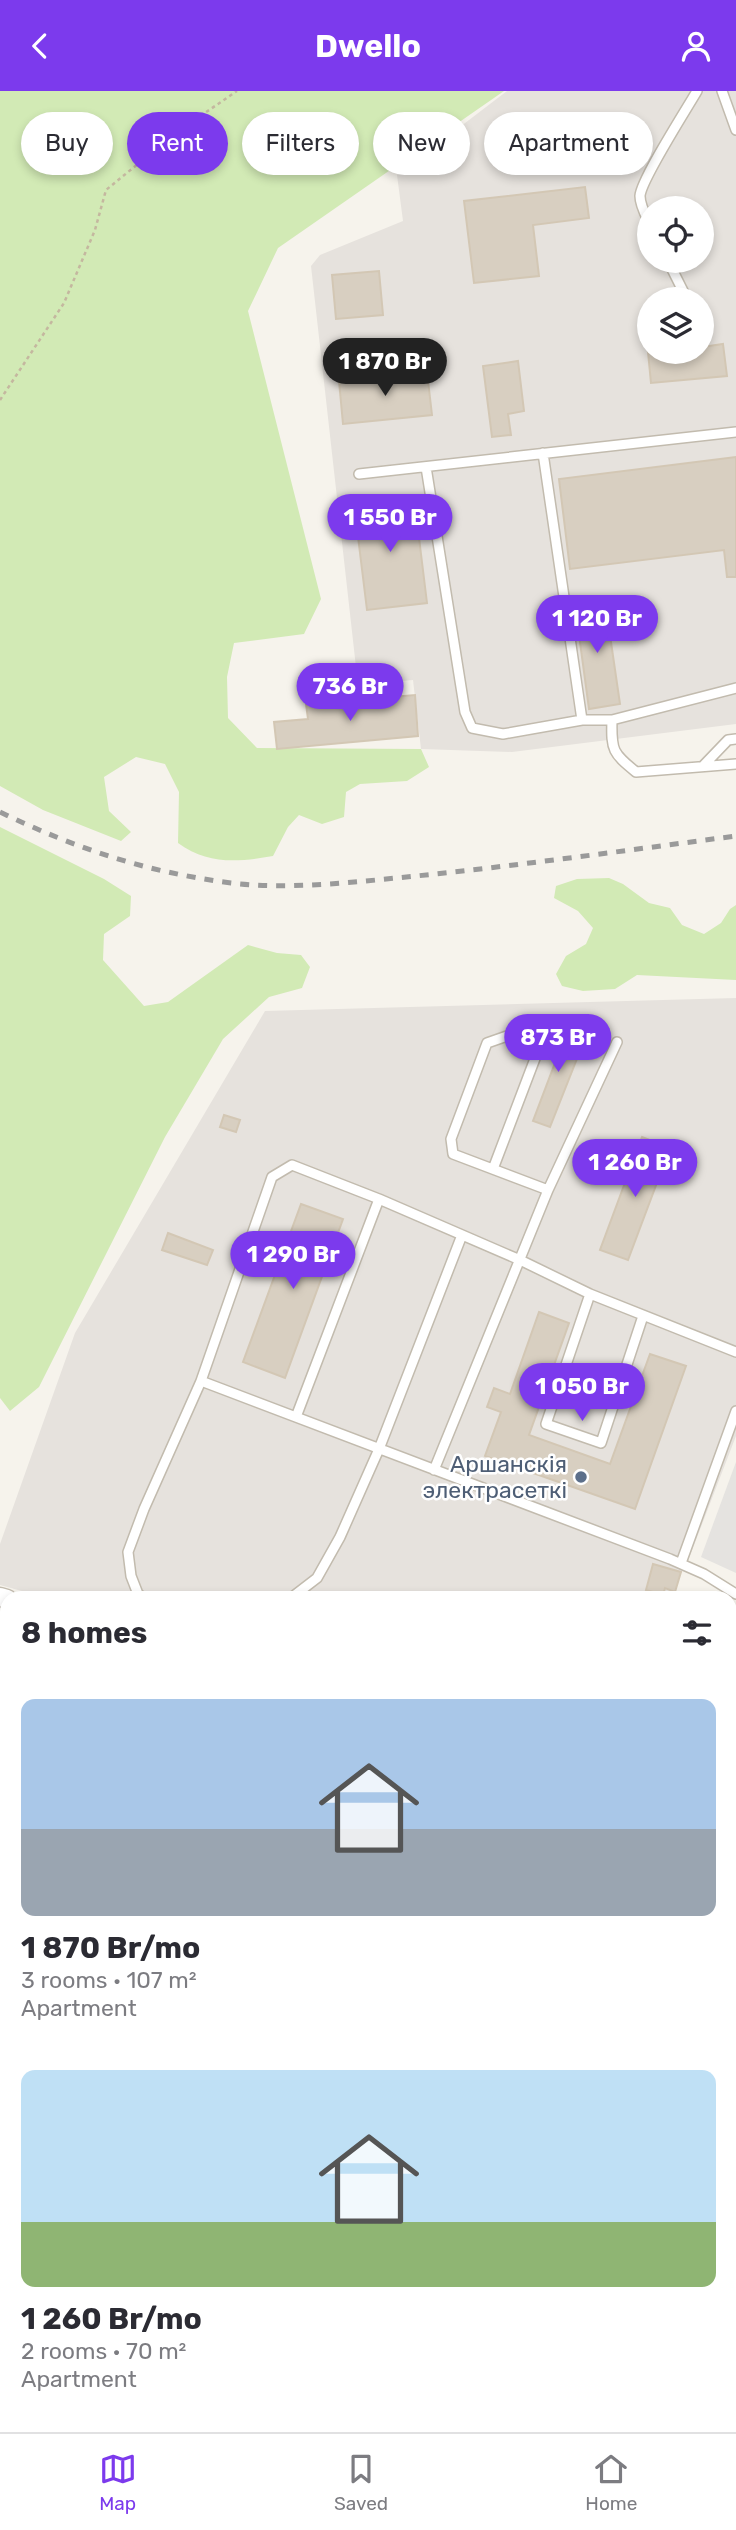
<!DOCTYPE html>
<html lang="en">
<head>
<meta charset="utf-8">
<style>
  body { margin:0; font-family:Rubik,sans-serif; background:#f7f7f7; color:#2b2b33; height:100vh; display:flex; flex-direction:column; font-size:26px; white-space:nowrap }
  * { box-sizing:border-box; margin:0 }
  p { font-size:23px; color:#7c7c81 }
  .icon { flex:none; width:38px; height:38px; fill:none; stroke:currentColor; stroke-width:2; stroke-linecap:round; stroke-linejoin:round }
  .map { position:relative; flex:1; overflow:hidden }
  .sheet { position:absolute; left:0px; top:1500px; width:737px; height:842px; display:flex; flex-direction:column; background:#fff; border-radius:21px 21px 0 0; box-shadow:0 4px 10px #0003 }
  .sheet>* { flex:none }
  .banner { position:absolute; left:21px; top:21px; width:695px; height:63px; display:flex; gap:14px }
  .buttons { position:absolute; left:637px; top:105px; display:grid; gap:14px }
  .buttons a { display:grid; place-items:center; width:77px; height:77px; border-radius:50%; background:#fff; box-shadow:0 4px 10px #0003; font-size:35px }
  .price { position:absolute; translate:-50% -60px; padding:0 16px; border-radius:24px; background:#7c3aed; color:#fff; font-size:23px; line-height:46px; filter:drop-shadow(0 2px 4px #0008) }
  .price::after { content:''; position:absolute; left:50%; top:42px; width:21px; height:16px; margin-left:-10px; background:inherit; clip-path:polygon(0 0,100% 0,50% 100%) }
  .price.on { background:#222; color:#fff }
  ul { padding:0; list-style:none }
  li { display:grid; align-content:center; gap:14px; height:371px; padding:0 21px }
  li span { display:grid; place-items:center; height:217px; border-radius:14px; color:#555 }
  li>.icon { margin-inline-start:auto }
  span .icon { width:126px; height:126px; fill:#fffc; stroke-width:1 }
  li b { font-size:30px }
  h2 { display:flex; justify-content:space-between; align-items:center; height:84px; padding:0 21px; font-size:30px }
  .pill { padding:0 24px; border-radius:32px; background:#fff; box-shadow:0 4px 10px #0003; font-size:24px; line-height:63px }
  .pill.on { background:#7c3aed; color:#fff }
  header { display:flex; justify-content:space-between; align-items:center; height:91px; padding:0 21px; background:#7c3aed; color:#fff; font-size:32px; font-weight:700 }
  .menu { display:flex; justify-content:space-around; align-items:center; height:98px; border-top:2px solid #e1e1e2; background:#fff; font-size:19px; color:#7c7c81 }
  .menu a { display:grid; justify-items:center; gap:4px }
  .menu .on { color:#7c3aed }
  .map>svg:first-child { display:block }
</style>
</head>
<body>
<header><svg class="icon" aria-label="back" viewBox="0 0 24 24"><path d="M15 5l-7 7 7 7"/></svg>Dwello<svg class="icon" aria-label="person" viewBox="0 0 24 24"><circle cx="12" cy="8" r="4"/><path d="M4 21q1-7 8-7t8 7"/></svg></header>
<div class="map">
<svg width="736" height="2341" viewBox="0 0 736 2341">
  <rect width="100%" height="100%" fill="#f6f3ec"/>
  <path fill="#e6e2dd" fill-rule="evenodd" d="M507,0H736V633L512,661L421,658L413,589L358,594L311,175L320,164L403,130L397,84ZM649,117H702V170H649ZM649,208H702V261H649Z
    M736,907V1345L686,1475L681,1481L673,1507H47L0,1494V1453L75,1242L265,920Z
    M0,1530L7,1532V2037L0,2036Z"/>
  <path fill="#d2eab5" d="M0,0H504L278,157L248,220L321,508L304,543L234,552L227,586L228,627L257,657L421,658L429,676L407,690L360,693L346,701L344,726L322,733L299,724L288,736L273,765C238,771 208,774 178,752L179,701L165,673L136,666L104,686L109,720L131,741L121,750L43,719L0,695Z
    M0,736L104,788L131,805L130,825L104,843L103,869L144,915L168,911L248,854L277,862L301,864L310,876L302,897L269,906L223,948L165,1046L39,1296L10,1320L0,1307Z
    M609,787L623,793L649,812L670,817L682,834L704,843L721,832L730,818L736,814V889L637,884L615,898L583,900L562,895L556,883L566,865L586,853L593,837L578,820L554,807L556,795L577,788Z
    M736,1638V1703C725,1683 729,1659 736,1638Z
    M736,2004V2341H604L606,2335L730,2334V2019Z
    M0,2036L7,2037V2057L0,2092Z
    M0,2286L7,2290V2334L546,2335L543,2341H0Z"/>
  <path fill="#e5e3e0" d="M736,1371V1482L701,1466Z"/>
  <path fill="#d8cfc1" stroke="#d3c7b4" stroke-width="2" d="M585,96L589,127L533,134L539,185L474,192L464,110Z
    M379,180L383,224L336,228L332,184Z
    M723,253L727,285L651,292L648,261H702V256Z
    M518,270L524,320L508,323L511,344L492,346L483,275Z
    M427,281L432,324L343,333L339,290Z
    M736,366V486H727L724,459L570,478L559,388Z
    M414,406L427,512L367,519L354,413Z
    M605,510L620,613L589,618L575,514Z
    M415,604L418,645L277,658L274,631L308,628L306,613Z
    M561,929L578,935L570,956L580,960L550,1036L533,1030L561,956L552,953Z
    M224,1024L240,1029L236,1041L220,1036Z
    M642,1046L670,1057L628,1169L600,1159Z
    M301,1113L343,1128L285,1287L243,1271Z
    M168,1142L213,1159L207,1174L162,1159Z
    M539,1221L569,1232L529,1344L610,1373L650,1263L686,1275L635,1418L485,1365L501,1321L487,1316L494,1297L510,1303Z
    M653,1473L681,1481L675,1501L665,1497L663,1504L646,1499Z"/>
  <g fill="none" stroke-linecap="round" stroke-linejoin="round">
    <g stroke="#c2bbae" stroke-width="12">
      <path id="service" d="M722,0L736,39
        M649,131C645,123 640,114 640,105C641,89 686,19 697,0
        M668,170L687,208
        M543,362L582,629H612L736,597
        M426,376L465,621L472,637L503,643L582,629
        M359,383L736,341
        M612,629C611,660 613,662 636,681L736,673
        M703,675L728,649L736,648
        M493,1078L539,957L507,945L487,952L451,1048L453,1063L548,1099
        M590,1203L546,1333L601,1352L643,1225
        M736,1261L590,1203L520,1169L379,1108L292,1074L272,1086L201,1290L670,1468L704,1483L736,1503
        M296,1326L379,1108
        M434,1379L548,1099L617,951
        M681,1472L736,1320
        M144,1507L138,1503L131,1485L128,1461L144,1418L201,1290
        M291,1507L317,1487L340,1446L379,1358L462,1144
        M0,1725L7,1727
        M0,1948L7,1943"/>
    </g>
    <g stroke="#c2bbae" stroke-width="21">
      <path id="minor" d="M0,1506L7,1508
        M730,1560L736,1559"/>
    </g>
    <g stroke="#e6c16a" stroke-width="32">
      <path id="primary" d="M730,1922L736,1905
        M730,1951L736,1935
        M572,2341L574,2334"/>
    </g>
    <path stroke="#c4b79f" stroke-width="2.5" stroke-dasharray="3.5 3.5" stroke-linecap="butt" d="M0,309L64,212L95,139L106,99L177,41L237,0
      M730,1880L736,1864"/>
    <use href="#service" stroke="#fff" stroke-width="9"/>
    <use href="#minor" stroke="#fff" stroke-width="18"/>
    <use href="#primary" stroke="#ffe39c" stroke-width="28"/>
    <path stroke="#9a9a9a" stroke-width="5" stroke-dasharray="9 9" stroke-linecap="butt" d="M0,721C77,758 146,781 231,792C293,799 355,791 416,785C523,774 629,759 736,745"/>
  </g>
  <circle fill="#5c6f8a" stroke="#fff" stroke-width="2.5" cx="581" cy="1386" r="7"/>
  <g text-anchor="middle" stroke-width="5" stroke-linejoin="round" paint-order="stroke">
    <g font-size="23" fill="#4e5e75" stroke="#fff" text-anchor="end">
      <text x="567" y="1381">Аршанскія<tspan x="567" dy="26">электрасеткі</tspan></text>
    </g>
  </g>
</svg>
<div class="buttons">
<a><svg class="icon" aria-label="locate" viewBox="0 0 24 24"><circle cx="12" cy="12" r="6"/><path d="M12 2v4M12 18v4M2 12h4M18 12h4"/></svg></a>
<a><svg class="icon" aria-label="layers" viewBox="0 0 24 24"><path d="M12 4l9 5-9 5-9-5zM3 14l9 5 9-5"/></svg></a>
</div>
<b class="price on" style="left:385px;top:307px">1 870 Br</b>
<b class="price" style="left:390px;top:463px">1 550 Br</b>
<b class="price" style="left:597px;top:564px">1 120 Br</b>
<b class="price" style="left:350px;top:632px">736 Br</b>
<b class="price" style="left:558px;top:983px">873 Br</b>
<b class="price" style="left:635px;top:1108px">1 260 Br</b>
<b class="price" style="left:293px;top:1200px">1 290 Br</b>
<b class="price" style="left:582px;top:1332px">1 050 Br</b>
<div class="banner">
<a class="pill">Buy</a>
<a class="pill on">Rent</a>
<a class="pill">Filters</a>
<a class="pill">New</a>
<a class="pill">Apartment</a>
</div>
<section class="sheet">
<h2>8 homes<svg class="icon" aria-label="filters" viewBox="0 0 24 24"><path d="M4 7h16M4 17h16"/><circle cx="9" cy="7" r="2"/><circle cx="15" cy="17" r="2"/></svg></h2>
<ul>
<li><span style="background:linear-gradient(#a9c7e8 60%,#9aa5b1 0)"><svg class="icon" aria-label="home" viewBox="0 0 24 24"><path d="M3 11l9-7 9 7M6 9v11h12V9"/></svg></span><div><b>1 870 Br/mo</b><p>3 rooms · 107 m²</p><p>Apartment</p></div></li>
<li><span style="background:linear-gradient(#bfe0f5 70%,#8fb573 0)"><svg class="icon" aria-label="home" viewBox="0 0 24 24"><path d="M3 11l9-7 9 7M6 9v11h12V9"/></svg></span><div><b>1 260 Br/mo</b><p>2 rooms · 70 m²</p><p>Apartment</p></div></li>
</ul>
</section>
</div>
<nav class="menu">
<a class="on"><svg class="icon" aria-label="map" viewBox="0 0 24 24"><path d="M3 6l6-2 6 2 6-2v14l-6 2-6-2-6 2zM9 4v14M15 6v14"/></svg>Map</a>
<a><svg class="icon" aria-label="saved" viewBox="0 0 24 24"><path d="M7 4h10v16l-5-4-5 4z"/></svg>Saved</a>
<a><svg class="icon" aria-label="home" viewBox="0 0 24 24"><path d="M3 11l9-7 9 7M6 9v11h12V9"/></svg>Home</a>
</nav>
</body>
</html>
